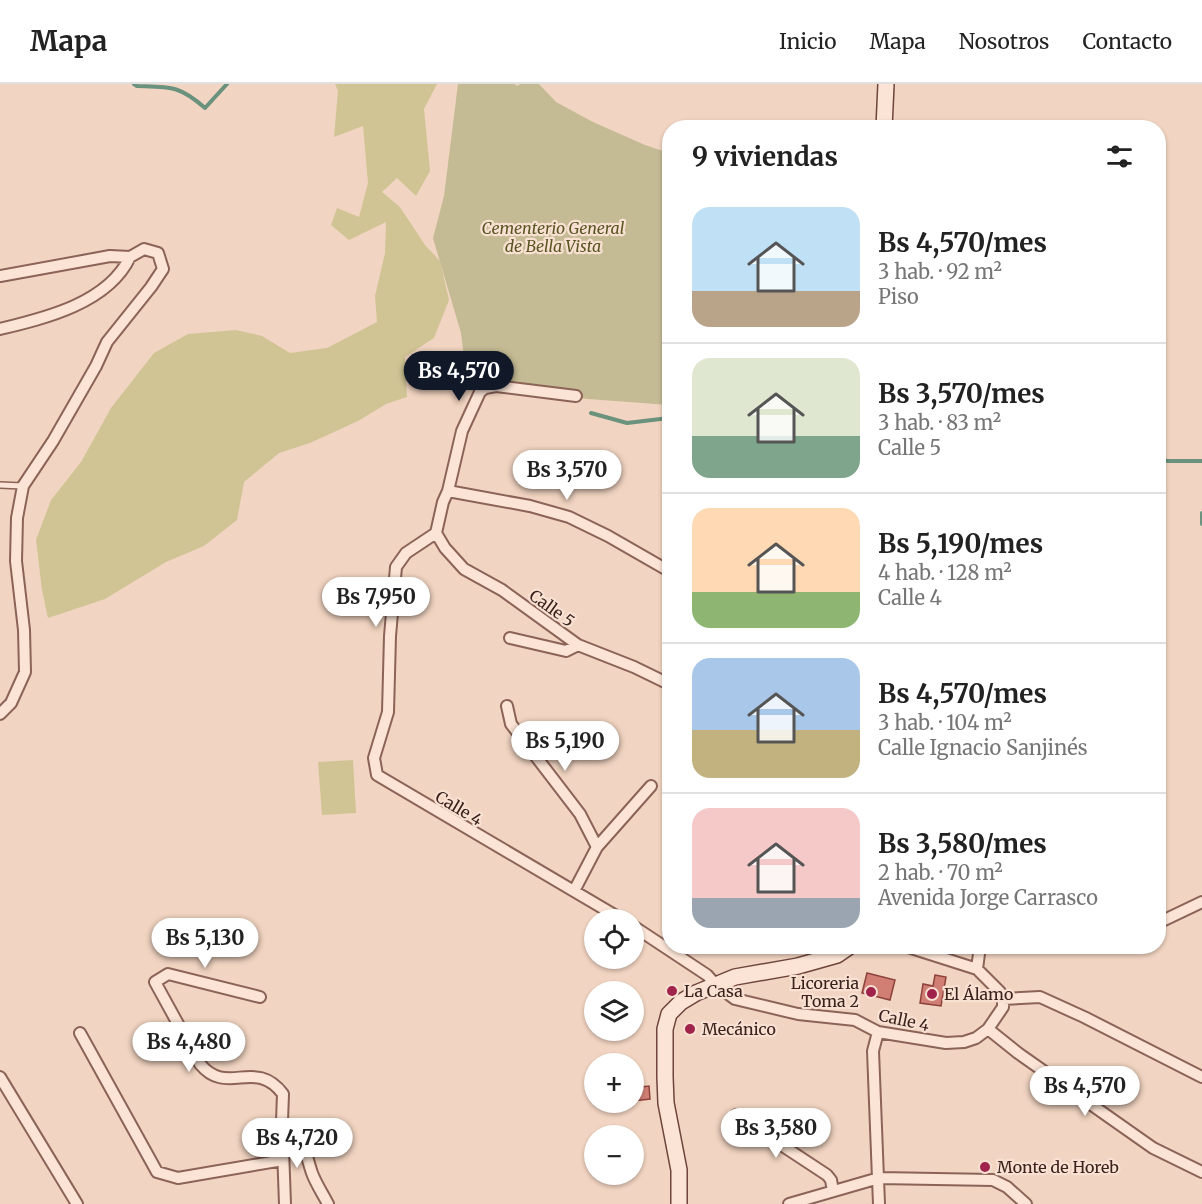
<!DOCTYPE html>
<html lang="es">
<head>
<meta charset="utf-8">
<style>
  body { margin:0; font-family:Merriweather,serif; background:#f2f2f2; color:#222; height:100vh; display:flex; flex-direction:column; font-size:22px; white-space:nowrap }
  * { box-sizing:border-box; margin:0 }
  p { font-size:20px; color:#767676 }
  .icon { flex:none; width:33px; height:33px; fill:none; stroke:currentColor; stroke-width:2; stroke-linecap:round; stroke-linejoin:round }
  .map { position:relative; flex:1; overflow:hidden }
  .drawer { position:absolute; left:662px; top:36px; width:504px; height:834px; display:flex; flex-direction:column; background:#fff; border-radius:24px; box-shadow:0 2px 4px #0004 }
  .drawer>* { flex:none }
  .tools { position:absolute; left:584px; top:825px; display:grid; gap:12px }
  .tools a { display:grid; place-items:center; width:60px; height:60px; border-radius:50%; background:#fff; box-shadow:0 2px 4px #0004; font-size:30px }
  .price { position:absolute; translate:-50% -51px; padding:0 14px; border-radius:21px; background:#fff; color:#222; font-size:20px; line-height:39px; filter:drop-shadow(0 2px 3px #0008) }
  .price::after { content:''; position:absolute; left:50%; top:36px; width:18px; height:14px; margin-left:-9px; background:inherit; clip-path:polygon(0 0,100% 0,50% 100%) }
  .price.selected { background:#111827; color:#fff }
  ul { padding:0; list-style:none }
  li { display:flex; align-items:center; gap:18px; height:150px; padding:0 30px }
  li+li { border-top:2px solid #e0e0e0 }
  li span { display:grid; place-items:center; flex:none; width:168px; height:120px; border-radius:18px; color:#555 }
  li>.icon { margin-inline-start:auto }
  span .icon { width:72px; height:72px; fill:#fffc; stroke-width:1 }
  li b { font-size:26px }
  h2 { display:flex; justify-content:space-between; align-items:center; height:72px; padding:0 30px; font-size:26px }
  header { display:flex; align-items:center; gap:36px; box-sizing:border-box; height:84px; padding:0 30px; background:#fff; border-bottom:2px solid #e0e0e0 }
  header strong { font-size:28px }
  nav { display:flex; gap:33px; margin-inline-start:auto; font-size:21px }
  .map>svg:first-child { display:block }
</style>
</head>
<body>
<header>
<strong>Mapa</strong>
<nav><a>Inicio</a><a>Mapa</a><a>Nosotros</a><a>Contacto</a></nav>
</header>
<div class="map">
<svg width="1202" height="1120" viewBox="0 0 1202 1120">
  <rect width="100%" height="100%" fill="#f1d4c1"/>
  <path fill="#d0c495" d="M335,0H437L424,25L430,87L416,112L397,94L382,108L400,123L425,161L440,177L449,216L434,254L405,273L407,313L386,320L358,337L310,359L279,369L244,398L237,436L204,462L166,478L105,515L48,534L42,506L36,456L51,416L81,378L111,324L154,269L188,250L236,246L262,252L290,269L327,264L377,238L375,212L385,169L386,138L349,156L331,141L337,124L359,133L368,99L363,42L334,53L338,7Z
    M353,676L356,729L322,731L318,678Z"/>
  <path fill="#c4bb94" d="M458,0H515L517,2L520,0H539L556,18L593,38L645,61L669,69V321L468,306L461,249L433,154L444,112Z"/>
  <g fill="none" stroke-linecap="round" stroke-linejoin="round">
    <path stroke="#6a927c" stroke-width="4" d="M134,0L137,2C170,3 179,1 205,24L227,0
      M591,329L627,339L669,334
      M1158,373L1167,377H1202
      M1202,429V440"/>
  </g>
  <path fill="#d17f75" stroke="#8d433c" stroke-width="1.5" d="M867,889L895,896L890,916L862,909Z
    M935,891L946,893L941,922L920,919L923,900L933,902Z
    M649,1002L650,1015L633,1017V1004Z"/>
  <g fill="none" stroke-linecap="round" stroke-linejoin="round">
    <g stroke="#8c6357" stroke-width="8">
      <path id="service" d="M0,401L23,402"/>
    </g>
    <g stroke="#8c6357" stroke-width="14">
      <path id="minor" d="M0,192L110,172L130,173L144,165L158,169L163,185L151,203L107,258L96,282L53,357L23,402L17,434L16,477L24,546L25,588L11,619L0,630
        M0,245C46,234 108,219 130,173
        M576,312L496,302L485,304L480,308L462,347L448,407L443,418L436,449L406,469L396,483L390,552L388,628L374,674L377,691L623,836
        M448,407L530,422L569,433L608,452L669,487
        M436,449L445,464L464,485L502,506L578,561L634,583L669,600
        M510,554L566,567L578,561
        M507,622L511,640L580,730L597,763
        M574,807L597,763L651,702
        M1158,839L1202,818
        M633,842L707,891L716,901L735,915L798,930L855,936L878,948L946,959L964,958L976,954L988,945L1003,923V915L1000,908L977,885L908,863
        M977,885L980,862
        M260,913L168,890L155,898L200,980C227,1013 255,973 283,1010L282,1037L285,1120
        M1003,915L1040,913L1084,933L1202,993
        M988,945L1018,969L1153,1064L1202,1088
        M878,948L873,967L879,1120
        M80,949L157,1088L178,1094L283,1076
        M0,993L77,1120
        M736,1031L827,1091L831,1096L833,1107
        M282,1037C307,1054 303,1063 312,1089C316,1100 323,1110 328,1120
        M789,1120L879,1094L993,1096L1007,1103L1026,1120"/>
    </g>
    <g stroke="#6e443b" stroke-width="18">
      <path id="secondary" d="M884,44L886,0
        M679,1120V1086L666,1019L665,993V945L669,930L681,918L696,909L735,893L798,882L837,871L850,862"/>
    </g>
    <use href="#service" stroke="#fbe4d5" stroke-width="5"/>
    <use href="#minor" stroke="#fbe4d5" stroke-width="10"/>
    <use href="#secondary" stroke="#fbe4d5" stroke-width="15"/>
  </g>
  <g fill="#9f234b" stroke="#f8e1d2" stroke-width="2">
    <circle cx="672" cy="907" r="6"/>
    <circle cx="871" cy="908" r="6"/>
    <circle cx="932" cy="910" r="6"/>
    <circle cx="690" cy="945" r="6"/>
    <circle cx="985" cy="1083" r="6"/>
  </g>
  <g text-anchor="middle" stroke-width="4.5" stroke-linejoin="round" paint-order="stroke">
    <g font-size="16" font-style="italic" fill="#585522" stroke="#f8e1d2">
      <text x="553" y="150">Cementerio General<tspan x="553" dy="18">de Bella Vista</tspan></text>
    </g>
    <g font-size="16" fill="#3b221d" stroke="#f8e1d2">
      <text transform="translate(552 524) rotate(36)" y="6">Calle 5</text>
      <text transform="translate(459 724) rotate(31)" y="6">Calle 4</text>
      <text transform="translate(904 936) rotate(12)" y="6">Calle 4</text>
    </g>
    <g font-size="16" fill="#3b221d" stroke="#f8e1d2" text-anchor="start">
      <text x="859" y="905" text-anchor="end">Licoreria<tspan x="859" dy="18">Toma 2</tspan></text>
      <text x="684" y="913">La Casa</text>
      <text x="944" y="916">El Álamo</text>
      <text x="702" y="951">Mecánico</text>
      <text x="997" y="1089">Monte de Horeb</text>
    </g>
  </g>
</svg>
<div class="tools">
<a><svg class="icon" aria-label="locate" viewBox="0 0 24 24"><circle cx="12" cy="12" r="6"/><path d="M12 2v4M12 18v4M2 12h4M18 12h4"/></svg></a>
<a><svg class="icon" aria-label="layers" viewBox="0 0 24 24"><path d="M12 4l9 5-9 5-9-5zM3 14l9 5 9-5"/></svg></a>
<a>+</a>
<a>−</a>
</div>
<b class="price selected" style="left:459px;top:318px">Bs 4,570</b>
<b class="price" style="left:567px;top:417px">Bs 3,570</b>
<b class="price" style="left:376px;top:544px">Bs 7,950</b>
<b class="price" style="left:565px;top:688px">Bs 5,190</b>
<b class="price" style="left:205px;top:885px">Bs 5,130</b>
<b class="price" style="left:189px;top:989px">Bs 4,480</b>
<b class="price" style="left:1085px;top:1033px">Bs 4,570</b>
<b class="price" style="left:776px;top:1075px">Bs 3,580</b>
<b class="price" style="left:297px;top:1085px">Bs 4,720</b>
<section class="drawer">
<h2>9 viviendas<svg class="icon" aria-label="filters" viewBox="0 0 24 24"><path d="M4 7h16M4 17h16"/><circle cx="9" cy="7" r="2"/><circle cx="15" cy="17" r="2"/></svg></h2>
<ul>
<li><span style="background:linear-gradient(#bfe0f5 70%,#b9a48a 0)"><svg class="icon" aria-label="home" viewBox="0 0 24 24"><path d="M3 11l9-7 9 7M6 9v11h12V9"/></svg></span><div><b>Bs 4,570/mes</b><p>3 hab. · 92 m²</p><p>Piso</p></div></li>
<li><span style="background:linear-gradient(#dfe7d0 65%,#7fa58c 0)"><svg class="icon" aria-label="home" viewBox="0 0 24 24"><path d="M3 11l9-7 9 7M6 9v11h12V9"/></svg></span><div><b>Bs 3,570/mes</b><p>3 hab. · 83 m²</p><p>Calle 5</p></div></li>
<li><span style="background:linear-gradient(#ffd9b3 70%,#8fb573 0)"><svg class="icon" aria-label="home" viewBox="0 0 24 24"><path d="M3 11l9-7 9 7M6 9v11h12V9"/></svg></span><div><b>Bs 5,190/mes</b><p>4 hab. · 128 m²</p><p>Calle 4</p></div></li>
<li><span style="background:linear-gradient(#a9c7e8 60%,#c2b280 0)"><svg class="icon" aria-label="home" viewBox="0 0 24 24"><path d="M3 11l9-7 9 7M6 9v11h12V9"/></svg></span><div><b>Bs 4,570/mes</b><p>3 hab. · 104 m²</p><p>Calle Ignacio Sanjinés</p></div></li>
<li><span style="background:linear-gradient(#f6c9c9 75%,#9aa5b1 0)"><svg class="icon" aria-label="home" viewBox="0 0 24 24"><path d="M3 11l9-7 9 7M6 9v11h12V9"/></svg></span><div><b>Bs 3,580/mes</b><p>2 hab. · 70 m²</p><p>Avenida Jorge Carrasco</p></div></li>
</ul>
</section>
</div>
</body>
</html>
